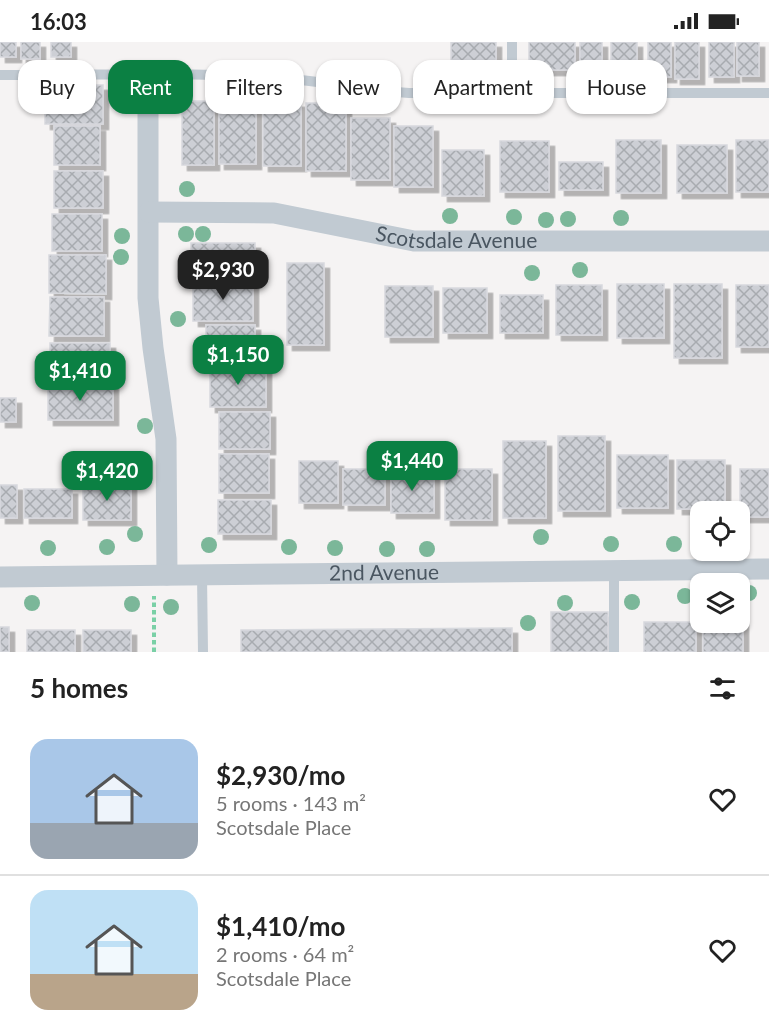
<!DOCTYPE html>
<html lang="en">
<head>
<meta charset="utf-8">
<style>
  body { margin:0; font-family:Lato,sans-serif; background:#f2f2f2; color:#222; height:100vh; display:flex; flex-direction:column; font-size:22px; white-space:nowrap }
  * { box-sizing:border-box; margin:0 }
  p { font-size:20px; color:#767676 }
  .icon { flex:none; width:33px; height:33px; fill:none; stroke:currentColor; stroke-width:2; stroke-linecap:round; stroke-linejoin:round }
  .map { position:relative; height:610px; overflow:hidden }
  .side { display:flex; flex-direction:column; background:#fff; flex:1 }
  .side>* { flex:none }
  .guide { position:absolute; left:18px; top:18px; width:734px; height:54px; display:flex; gap:12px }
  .fabs { position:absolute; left:690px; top:459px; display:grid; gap:12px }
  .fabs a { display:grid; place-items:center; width:60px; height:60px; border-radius:12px; background:#fff; box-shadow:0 2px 4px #0004; font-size:30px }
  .price { position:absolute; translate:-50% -51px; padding:0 14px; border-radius:12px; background:#0b8043; color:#fff; font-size:20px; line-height:39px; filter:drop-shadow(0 2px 3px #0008) }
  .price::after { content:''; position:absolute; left:50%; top:36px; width:18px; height:14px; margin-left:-9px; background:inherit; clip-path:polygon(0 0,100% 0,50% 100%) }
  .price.selected { background:#222; color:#fff }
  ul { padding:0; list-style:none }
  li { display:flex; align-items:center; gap:18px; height:150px; padding:0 30px }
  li+li { border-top:2px solid #e0e0e0 }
  li span { display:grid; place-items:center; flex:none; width:168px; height:120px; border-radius:18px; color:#555 }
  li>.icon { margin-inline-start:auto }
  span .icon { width:72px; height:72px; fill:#fffc; stroke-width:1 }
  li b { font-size:26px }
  h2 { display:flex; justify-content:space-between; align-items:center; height:72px; padding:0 30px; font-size:26px }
  .pill { padding:0 21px; border-radius:18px; background:#fff; box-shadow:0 2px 4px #0004; font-size:21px; line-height:54px }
  .pill.selected { background:#0b8043; color:#fff }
  .status { display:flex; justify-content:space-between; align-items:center; height:42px; padding:0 30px; background:#fff; direction:ltr }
  .status svg { height:16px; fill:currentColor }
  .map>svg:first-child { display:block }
</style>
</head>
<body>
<div class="status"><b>16:03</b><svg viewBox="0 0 49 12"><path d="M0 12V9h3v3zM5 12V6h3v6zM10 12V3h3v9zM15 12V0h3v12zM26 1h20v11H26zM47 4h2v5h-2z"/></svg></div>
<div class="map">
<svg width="769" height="610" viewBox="0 0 769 610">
  <defs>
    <pattern id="building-cross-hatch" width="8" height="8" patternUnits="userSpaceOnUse" patternTransform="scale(1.5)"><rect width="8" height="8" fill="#cdcfd5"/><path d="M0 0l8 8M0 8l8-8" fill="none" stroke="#a8abb0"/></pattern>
    <filter id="shadow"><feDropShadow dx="5.5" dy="5.5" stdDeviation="0" flood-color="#0004"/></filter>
  </defs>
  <rect width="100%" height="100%" fill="#f5f3f3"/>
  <path fill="url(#building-cross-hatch)" stroke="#d7d9de" stroke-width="1.5" filter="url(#shadow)" d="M0,0H16V15H0Z
    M21,0H40V17H21Z
    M51,0H71V15H51Z
    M451,0H496V30H451Z
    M529,0H575V28H529Z
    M580,0H602V29H580Z
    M611,0H637V26H611Z
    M648,0H671V35H648Z
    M675,0H699V37H675Z
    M709,0H734V35H709Z
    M737,0H759V34H737Z
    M45,43H103V82H45Z
    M219,58H256V122H219Z
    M182,59H214V123H182Z
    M263,60H301V124H263Z
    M306,61H346V129H306Z
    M351,76H390V138H351Z
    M54,84H100V123H54Z
    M394,84H433V145H394Z
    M616,98H661V151H616Z
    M736,98H769V150H736Z
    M500,99H549V150H500Z
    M677,103H727V151H677Z
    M442,108H484V154H442Z
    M559,120H603V148H559Z
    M54,129H103V166H54Z
    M52,172H102V209H52Z
    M191,201H255V237H191Z
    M49,213H106V252L49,251Z
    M287,221H324V303H287Z
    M193,239H253V279H193Z
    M617,242H664V296H617Z
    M674,242H722V316H674Z
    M556,243H602V293H556Z
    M736,243H769V305H736Z
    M385,244H433V295H385Z
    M443,246H487V291H443Z
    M500,253H543V291H500Z
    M50,255H104V294H49Z
    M206,283H255V320H206Z
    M50,301H110V339H50Z
    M210,323H266V365H210Z
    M48,342H113V378H48Z
    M0,356H16V380H0Z
    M219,370H270V407H219Z
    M558,394H605V469H558Z
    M503,399H546V476H503Z
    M219,412H269V451H219Z
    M617,413H668V466H617Z
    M677,418H725V467H677Z
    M299,419H338V461H299Z
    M343,427H385V463H343Z
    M445,427H492V478H445Z
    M740,427H769V475H740Z
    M391,428H434V471H391Z
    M83,442H131V478H83Z
    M0,443H17V476H0Z
    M24,447H72V476H24Z
    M218,458H271V492H218Z
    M551,570H608V610H551Z
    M740,578H743V610H703V580H740Z
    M644,580H696V610H644Z
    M0,585H9V610H0Z
    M512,586V610H241V588Z
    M27,588H75V610H27Z
    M83,588H131V610H83Z"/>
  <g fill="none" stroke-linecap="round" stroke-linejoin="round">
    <path stroke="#7ad0a6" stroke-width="4" stroke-dasharray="4.5 3" stroke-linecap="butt" d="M154,610V554"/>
    <path stroke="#c1cad2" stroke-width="10" d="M512,0V51
      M0,33C89,33 179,30 269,35C316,38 362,48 409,51H769
      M614,528V610
      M202,533L203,610"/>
    <g stroke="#c1cad2" stroke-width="21">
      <path d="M148,33V256L153,306L166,397L167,533"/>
      <path id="s1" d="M149,170L274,171L414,199H769"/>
      <path id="s2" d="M0,535L769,527"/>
    </g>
  </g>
  <g fill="#7bb799">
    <circle cx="122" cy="51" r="8"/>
    <circle cx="187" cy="147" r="8"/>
    <circle cx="450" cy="174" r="8"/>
    <circle cx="514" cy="175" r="8"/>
    <circle cx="621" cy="176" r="8"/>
    <circle cx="568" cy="177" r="8"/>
    <circle cx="546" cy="178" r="8"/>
    <circle cx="186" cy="192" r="8"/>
    <circle cx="203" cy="192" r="8"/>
    <circle cx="122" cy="194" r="8"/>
    <circle cx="121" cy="215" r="8"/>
    <circle cx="580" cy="228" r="8"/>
    <circle cx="532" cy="231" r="8"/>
    <circle cx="178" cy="277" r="8"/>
    <circle cx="145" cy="384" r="8"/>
    <circle cx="135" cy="492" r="8"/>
    <circle cx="541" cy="495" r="8"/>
    <circle cx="611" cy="502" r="8"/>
    <circle cx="674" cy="502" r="8"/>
    <circle cx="209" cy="503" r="8"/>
    <circle cx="107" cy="505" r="8"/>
    <circle cx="289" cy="505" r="8"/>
    <circle cx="48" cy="506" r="8"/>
    <circle cx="335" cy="506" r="8"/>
    <circle cx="387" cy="507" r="8"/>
    <circle cx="427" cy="507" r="8"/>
    <circle cx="749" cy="551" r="8"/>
    <circle cx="685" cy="554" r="8"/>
    <circle cx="632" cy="560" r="8"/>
    <circle cx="32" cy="561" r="8"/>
    <circle cx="565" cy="561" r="8"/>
    <circle cx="132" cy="562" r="8"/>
    <circle cx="171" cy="565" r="8"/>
    <circle cx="528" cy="581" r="8"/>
  </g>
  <g text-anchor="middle" stroke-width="6" stroke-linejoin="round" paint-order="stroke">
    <g font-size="21" fill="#4a5661" stroke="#fff">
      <text dy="7" stroke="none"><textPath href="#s1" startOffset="310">Scotsdale Avenue</textPath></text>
      <text dy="7" stroke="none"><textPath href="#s2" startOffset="384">2nd Avenue</textPath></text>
    </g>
  </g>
</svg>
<div class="fabs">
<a><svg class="icon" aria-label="locate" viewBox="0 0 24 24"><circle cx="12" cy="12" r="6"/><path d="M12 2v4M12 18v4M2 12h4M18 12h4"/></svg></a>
<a><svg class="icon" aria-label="layers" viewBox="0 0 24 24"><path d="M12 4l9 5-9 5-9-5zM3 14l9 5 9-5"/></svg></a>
</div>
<b class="price selected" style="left:223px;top:259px">$2,930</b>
<b class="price" style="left:238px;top:344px">$1,150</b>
<b class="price" style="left:80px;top:360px">$1,410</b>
<b class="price" style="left:412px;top:450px">$1,440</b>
<b class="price" style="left:107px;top:460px">$1,420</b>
<div class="guide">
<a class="pill">Buy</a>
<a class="pill selected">Rent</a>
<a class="pill">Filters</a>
<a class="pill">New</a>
<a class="pill">Apartment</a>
<a class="pill">House</a>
</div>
</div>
<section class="side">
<h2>5 homes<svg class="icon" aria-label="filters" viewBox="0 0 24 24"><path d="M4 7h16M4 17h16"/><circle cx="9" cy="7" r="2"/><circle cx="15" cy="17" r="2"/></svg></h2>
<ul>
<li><span style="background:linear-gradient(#a9c7e8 70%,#9aa5b1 0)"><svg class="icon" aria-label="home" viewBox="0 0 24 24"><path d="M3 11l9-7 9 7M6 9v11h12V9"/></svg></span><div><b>$2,930/mo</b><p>5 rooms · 143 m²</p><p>Scotsdale Place</p></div><svg class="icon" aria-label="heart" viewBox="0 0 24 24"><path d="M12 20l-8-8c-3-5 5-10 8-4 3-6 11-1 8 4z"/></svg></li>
<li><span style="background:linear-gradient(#bfe0f5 70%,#b9a48a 0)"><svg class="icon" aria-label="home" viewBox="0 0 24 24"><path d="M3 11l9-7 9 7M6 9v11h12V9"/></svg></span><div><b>$1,410/mo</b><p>2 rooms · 64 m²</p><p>Scotsdale Place</p></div><svg class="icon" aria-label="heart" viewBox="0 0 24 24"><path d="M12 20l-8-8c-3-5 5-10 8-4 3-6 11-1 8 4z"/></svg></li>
</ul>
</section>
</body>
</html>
